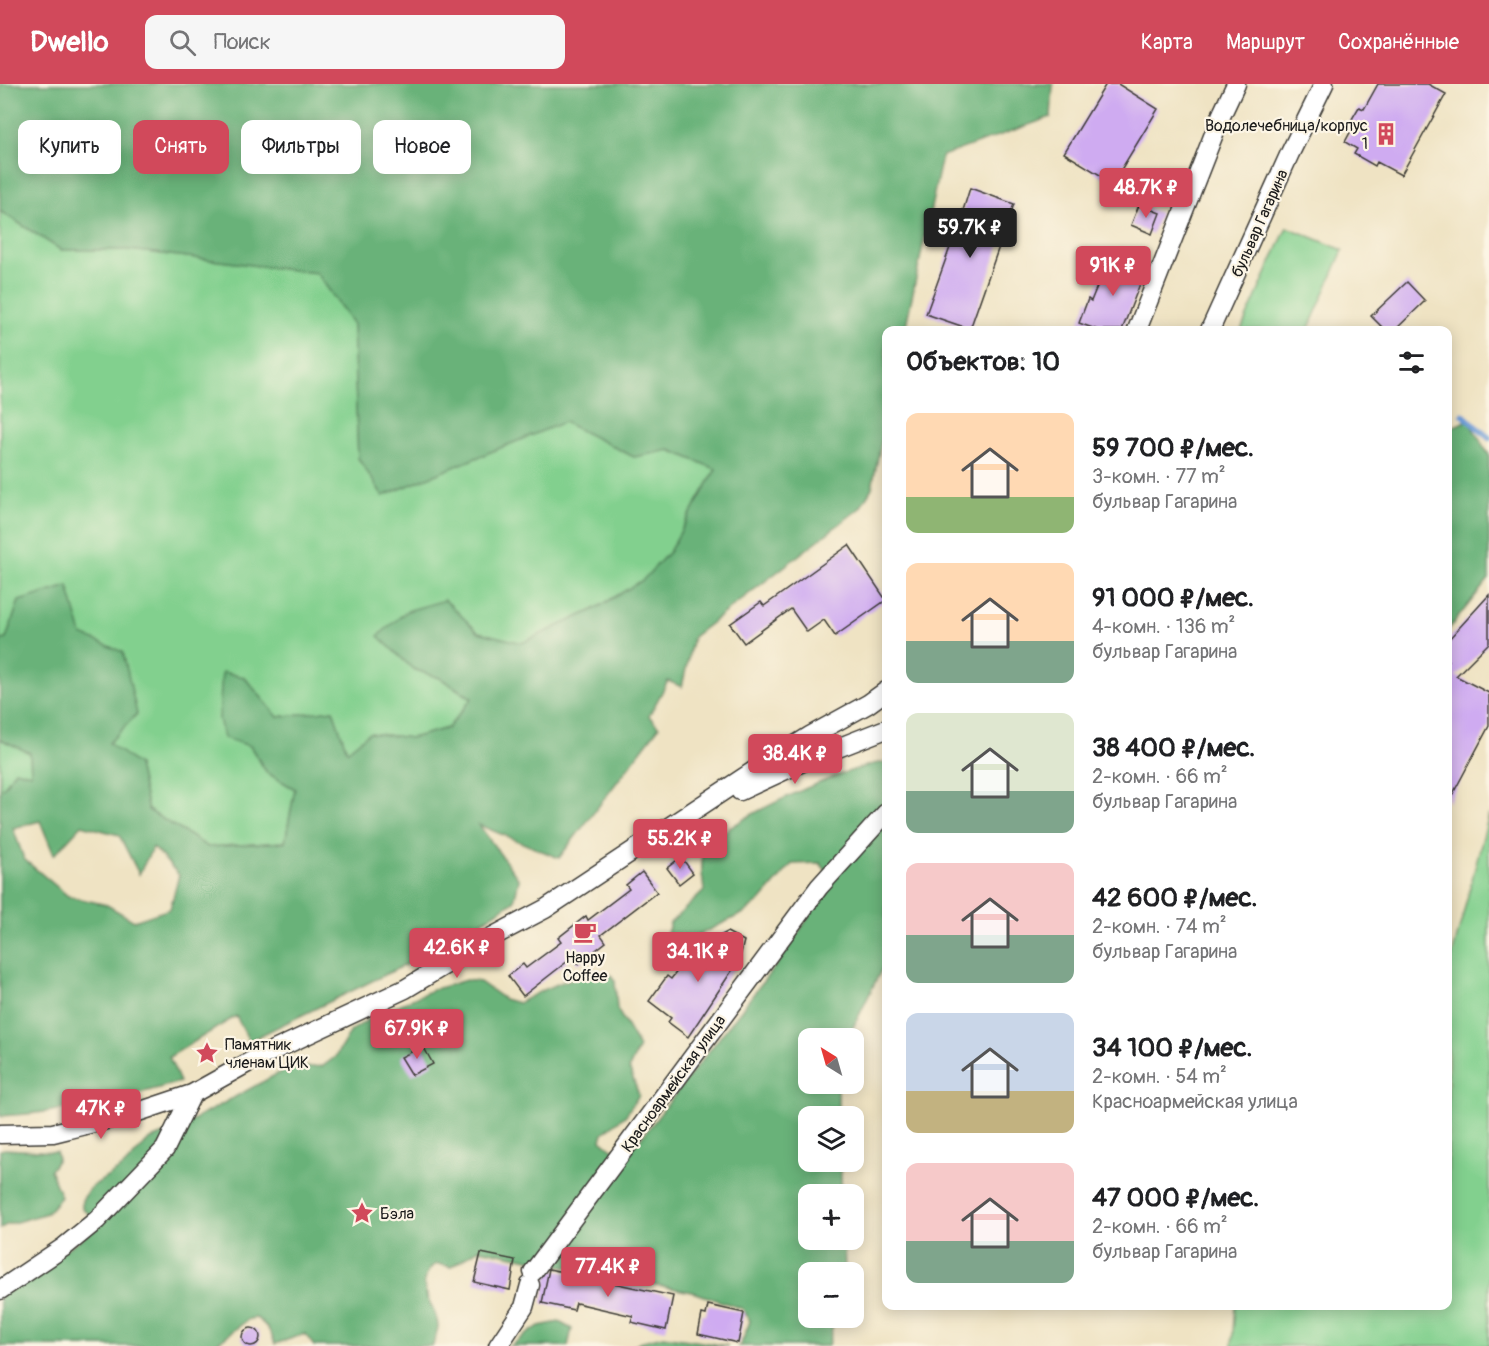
<!DOCTYPE html>
<html lang="ru">
<head>
<meta charset="utf-8">
<style>
  body { margin:0; font-family:Pangolin,sans-serif; background:#f6f6f6; color:#202124; height:100vh; display:flex; flex-direction:column; font-size:22px; white-space:nowrap }
  * { box-sizing:border-box; margin:0 }
  p { font-size:20px; color:#757577 }
  .icon { flex:none; width:33px; height:33px; fill:none; stroke:currentColor; stroke-width:2; stroke-linecap:round; stroke-linejoin:round }
  .map { position:relative; flex:1; overflow:hidden }
  .sheet { position:absolute; left:882px; top:242px; width:570px; height:984px; display:flex; flex-direction:column; background:#fff; border-radius:12px; box-shadow:0 3px 15px #0003 }
  .sheet>* { flex:none }
  .hud { position:absolute; left:18px; top:36px; width:570px; height:54px; display:flex; gap:12px }
  .needle { width:39px; rotate:323deg }
  .tools { position:absolute; left:798px; top:944px; display:grid; gap:12px }
  .tools a { display:grid; place-items:center; width:66px; height:66px; border-radius:12px; background:#fff; box-shadow:0 3px 15px #0003; font-size:30px }
  .price { position:absolute; translate:-50% -51px; padding:0 14px; border-radius:6px; background:#d1495b; color:#fff; font-size:20px; line-height:39px; filter:drop-shadow(0 2px 3px #0008) }
  .price::after { content:''; position:absolute; left:50%; top:36px; width:18px; height:14px; margin-left:-9px; background:inherit; clip-path:polygon(0 0,100% 0,50% 100%) }
  .price.selected { background:#222; color:#fff }
  ul { padding:0; list-style:none }
  li { display:flex; align-items:center; gap:18px; height:150px; padding:0 24px }
  li span { display:grid; place-items:center; flex:none; width:168px; height:120px; border-radius:12px; color:#555 }
  li>.icon { margin-inline-start:auto }
  span .icon { width:72px; height:72px; fill:#fffc; stroke-width:1 }
  li b { font-size:26px }
  h2 { display:flex; justify-content:space-between; align-items:center; height:72px; padding:0 24px; font-size:26px }
  .pill { padding:0 21px; border-radius:12px; background:#fff; box-shadow:0 3px 15px #0003; font-size:21px; line-height:54px }
  .pill.selected { background:#d1495b; color:#fff }
  header { display:flex; align-items:center; gap:36px; box-sizing:border-box; height:84px; padding:0 30px; background:#d1495b; color:#fff }
  header strong { font-size:28px }
  nav { display:flex; gap:33px; margin-inline-start:auto; font-size:21px }
  .search { width:420px; height:54px; background:#f6f6f6; display:flex; align-items:center; gap:15px; box-sizing:border-box; padding:0 21px; border-radius:12px; color:#757577; font-size:22px }
  .map>svg:first-child { display:block }
</style>
</head>
<body>
<header>
<strong>Dwello</strong>
<div class="search"><svg class="icon" aria-label="search" viewBox="0 0 24 24"><circle cx="10" cy="10" r="6"/><path d="M15 15l6 6"/></svg>Поиск</div>
<nav><a>Карта</a><a>Маршрут</a><a>Сохранённые</a></nav>
</header>
<div class="map">
<svg width="1489" height="1262" viewBox="0 0 1489 1262">
  <rect width="100%" height="100%" fill="#fcf5e5"/>
  <filter id="ink" filterUnits="userSpaceOnUse"><feTurbulence type="fractalNoise" baseFrequency=".0167" numOctaves="2"/><feDisplacementMap in="SourceGraphic" scale="12" xChannelSelector="R" yChannelSelector="G"/><feConvolveMatrix kernelMatrix="1 2 1 2 8 2 1 2 1" color-interpolation-filters="sRGB"/></filter>
  <filter id="wash" filterUnits="userSpaceOnUse"><feTurbulence type="fractalNoise" baseFrequency=".008" numOctaves="4" result="noise"/><feDisplacementMap in="SourceGraphic" scale="24" xChannelSelector="R" yChannelSelector="G"/><feGaussianBlur stdDeviation="1.35" result="paint"/><feColorMatrix in="noise" values="0 0 0 0 0 0 0 0 0 0 0 0 0 0 0 0 0 1.4 0 .05"/><feComposite in="paint" operator="in"/></filter>
  <g filter="url(#wash)">
    <rect width="100%" height="100%" fill="#efe3c3"/>
    <path fill="#82d08e" stroke="#4f7655" stroke-width="1.5" d="M0,127L61,166H130L317,189L353,240L358,374L383,411L564,338L634,373L669,366L716,385L669,468L643,496L595,525L522,559L478,548L445,516L379,552L413,585L440,594L472,615L448,644L411,654L369,649L347,667L333,626L278,633L244,593L250,662L267,689L295,705L285,758L208,763L148,726L138,681L108,659L68,502L19,517L6,555L0,557Z
      M1287,143L1343,166L1308,246H1241Z
      M0,655L30,669L31,691L15,686L4,704H0Z
      M1489,730V1262H1232L1235,1221H1448V888Z"/>
    <path fill="#69b279" stroke="#42674a" stroke-width="1.5" fill-rule="evenodd" d="M0,0H1053L1051,33L942,72L905,246H886V334L872,404L860,424L693,553L682,603L668,597L649,632L659,643L559,774L479,741L519,796L514,817L446,861L249,957L236,932L169,973L180,998C121,1015 62,1029 0,1032V704L4,703L15,686L31,690L30,669L0,655V557L6,555L19,517L68,502L82,551L123,568L137,630L109,659L138,681L148,726L208,763L285,758L295,705L267,689L250,662L224,654L219,635L222,588L244,593L278,633L333,626L347,667L369,649L411,654L448,644L472,614L440,594L413,585L378,552L407,527L445,516L478,548L522,559L595,525L643,496L669,468L716,385L670,366L634,373L564,338L383,412L358,374L353,240L317,189L130,166H61L0,127ZM40,737L54,771L82,741L119,751L139,790L153,763L179,791L170,825L134,837L107,821L68,812L24,775L13,744Z
      M1468,336L1489,371V495L1448,546V345Z
      M886,678V876L848,954H808V999H838V1032H808V1077H840L842,1110H808V1155H844L845,1188H808V1233H835L828,1262H738L741,1260L750,1237L743,1225L696,1209L479,1165L451,1183C443,1181 436,1177 430,1185C414,1207 438,1223 438,1243C437,1249 434,1256 433,1262H314L305,1250L275,1260C271,1248 267,1241 256,1234L249,1235L213,1262H0V1210L101,1141L82,1124V1116L91,1103L123,1083L149,1056L180,1043L286,985L323,982L335,973L351,947L369,935L432,906L466,896L480,898L504,915L518,919C546,904 579,887 611,891L615,897L617,925L639,963L629,984L639,1011L626,1031L603,1049L601,1056L612,1065H627L639,1057L783,872L833,796L820,779L792,780L760,817L744,829L688,856L666,853L670,839L704,807C703,794 699,779 705,766C721,737 853,680 886,678Z
      M5,1065L56,1068L58,1075L50,1086L61,1113L47,1129L6,1141L0,1145V1066Z
      M559,1238L572,1245L568,1262H510L539,1242Z
      M663,1252L728,1262H634L639,1258Z"/>
    <g fill="none" stroke-linecap="round" stroke-linejoin="round">
      <path stroke="#6d9cd6" stroke-width="6" d="M1463,331L1489,354"/>
    </g>
    <g id="blocks">
      <path fill="#cfabf1" d="M1106,0H1118L1158,25L1113,99L1064,69Z
        M1378,0H1428L1446,10L1401,91L1377,78L1375,82L1354,70L1357,65L1345,58L1353,43L1349,40L1359,23L1364,25Z
        M970,104L1014,120L970,245L926,230L961,133Z
        M1139,121L1160,129L1152,150L1131,141Z
        M1111,174L1145,187L1122,246H1098L1079,239L1088,215L1091,217L1105,183L1107,184Z
        M1407,198L1425,217L1395,246H1385L1371,232Z
        M849,461L886,516L835,552L824,536L807,548L791,525L744,559L730,540L761,518L764,522Z
        M1489,511V559L1456,592L1489,609V642L1448,719V556Z
        M681,773L693,789L679,800L667,784Z
        M642,788L657,808L601,851L606,858L578,880L573,873L523,912L508,892L523,880L526,884L561,858L558,854L586,832L588,836L629,805L626,801Z
        M727,848L744,857L741,869L733,885L688,953L668,938L671,934L649,917L667,892L671,895L685,877L689,879L703,861Z
        M423,962L433,980L412,991L401,973Z
        M481,1169L515,1176L510,1206L474,1198Z
        M549,1185L673,1212L666,1246L631,1238L633,1232L576,1219L574,1226L542,1219Z
        M708,1221L744,1229L738,1259L698,1250L702,1230L706,1231Z
        M242 1253a9 9 0 1 1 18 0a9 9 0 1 1-18 0Z"/>
    </g>
  </g>
  <g filter="url(#ink)">
    <use href="#blocks" fill-opacity="0" stroke="#3c3a35" stroke-width="1.5"/>
    <g fill="none" stroke-linecap="round" stroke-linejoin="round">
      <g stroke="#3c3a35" stroke-width="21">
        <path id="minor" d="M1137,246L1221,32L1236,0
          M1210,246L1290,69L1324,0
          M740,707L807,676L886,645
          M0,1050L53,1049L138,1028L192,1010L253,976L405,905L488,855L545,825L755,686L810,652L868,620L886,607
          M533,1188L819,803L886,729
          M0,1206L64,1163L97,1136L165,1065L192,1010
          M498,1262L524,1223L530,1201"/>
      </g>
      <use href="#minor" stroke="#fff" stroke-width="18"/>
    </g>
  </g>
  <defs>
    <g id="building-bare" transform="scale(1.8)"><path d="M-4-6H4V6H1V3H-1V6H-4ZM-2.5-4.3h1.7v1.8h-1.7ZM.8-4.3h1.7v1.8H.8ZM-2.5-1h1.7V.8h-1.7ZM.8-1h1.7V.8H.8Z" fill="#d1495b" stroke="#fcf5e5" stroke-width="2.5" paint-order="stroke"/></g>
    <g id="cafe-bare" transform="scale(1.8)"><path d="M-5.5-4.5H6V0H3Q3 3.5 0 3.5H-2.5Q-5.5 3.5-5.5 0ZM3-3.2v2h1.7v-2ZM-6 4.5H4V6H-6Z" fill="#d1495b" stroke="#fcf5e5" stroke-width="2.5" paint-order="stroke"/></g>
    <g id="sight-bare" transform="scale(1.8)"><path d="M0-6L1.8-2.2L6-1.7L2.9 1.2L3.7 5.4L0 3.3L-3.7 5.4L-2.9 1.2L-6-1.7L-1.8-2.2Z" fill="#d1495b" stroke="#fcf5e5" stroke-width="2.5" paint-order="stroke"/></g>
  </defs>
  <g fill-rule="evenodd">
    <use href="#building-bare" x="1386" y="50"/>
    <use href="#cafe-bare" x="585" y="848"/>
    <use href="#sight-bare" x="207" y="969"/>
    <use href="#sight-bare" x="362" y="1129"/>
  </g>
  <g text-anchor="middle" stroke-width="4.5" stroke-linejoin="round" paint-order="stroke">
    <g font-size="16" fill="#1c1c1c" stroke="#fcf5e5" text-anchor="start">
      <text x="1368" y="47" text-anchor="end">Водолечебница/корпус<tspan x="1368" dy="18">1</tspan></text>
      <text x="585" y="879" text-anchor="middle">Happy<tspan x="585" dy="18">Coffee</tspan></text>
      <text x="225" y="966">Памятник<tspan x="225" dy="18">членам ЦИК</tspan></text>
      <text x="380" y="1135">Бэла</text>
    </g>
    <g font-size="16" fill="#1c1c1c" stroke="#fcf5e5">
      <text transform="translate(1259 139) rotate(-66)" y="6">бульвар Гагарина</text>
      <text transform="translate(673 999) rotate(-54)" y="6">Красноармейская улица</text>
    </g>
  </g>
</svg>
<div class="tools">
<a><svg class="needle" viewBox="-14 -14 28 28"><path d="M0-13l5 13h-10z" fill="#e53935"/><path d="M0 13l5-13h-10z" fill="#757577"/></svg></a>
<a><svg class="icon" aria-label="layers" viewBox="0 0 24 24"><path d="M12 4l9 5-9 5-9-5zM3 14l9 5 9-5"/></svg></a>
<a>+</a>
<a>−</a>
</div>
<b class="price" style="left:1146px;top:135px">48.7K ₽</b>
<b class="price selected" style="left:970px;top:175px">59.7K ₽</b>
<b class="price" style="left:1113px;top:213px">91K ₽</b>
<b class="price" style="left:795px;top:701px">38.4K ₽</b>
<b class="price" style="left:680px;top:786px">55.2K ₽</b>
<b class="price" style="left:457px;top:895px">42.6K ₽</b>
<b class="price" style="left:698px;top:899px">34.1K ₽</b>
<b class="price" style="left:417px;top:976px">67.9K ₽</b>
<b class="price" style="left:101px;top:1056px">47K ₽</b>
<b class="price" style="left:608px;top:1214px">77.4K ₽</b>
<div class="hud">
<a class="pill">Купить</a>
<a class="pill selected">Снять</a>
<a class="pill">Фильтры</a>
<a class="pill">Новое</a>
</div>
<section class="sheet">
<h2>Объектов: 10<svg class="icon" aria-label="filters" viewBox="0 0 24 24"><path d="M4 7h16M4 17h16"/><circle cx="9" cy="7" r="2"/><circle cx="15" cy="17" r="2"/></svg></h2>
<ul>
<li><span style="background:linear-gradient(#ffd9b3 70%,#8fb573 0)"><svg class="icon" aria-label="home" viewBox="0 0 24 24"><path d="M3 11l9-7 9 7M6 9v11h12V9"/></svg></span><div><b>59 700 ₽/мес.</b><p>3-комн. · 77 m²</p><p>бульвар Гагарина</p></div></li>
<li><span style="background:linear-gradient(#ffd9b3 65%,#7fa58c 0)"><svg class="icon" aria-label="home" viewBox="0 0 24 24"><path d="M3 11l9-7 9 7M6 9v11h12V9"/></svg></span><div><b>91 000 ₽/мес.</b><p>4-комн. · 136 m²</p><p>бульвар Гагарина</p></div></li>
<li><span style="background:linear-gradient(#dfe7d0 65%,#7fa58c 0)"><svg class="icon" aria-label="home" viewBox="0 0 24 24"><path d="M3 11l9-7 9 7M6 9v11h12V9"/></svg></span><div><b>38 400 ₽/мес.</b><p>2-комн. · 66 m²</p><p>бульвар Гагарина</p></div></li>
<li><span style="background:linear-gradient(#f6c9c9 60%,#7fa58c 0)"><svg class="icon" aria-label="home" viewBox="0 0 24 24"><path d="M3 11l9-7 9 7M6 9v11h12V9"/></svg></span><div><b>42 600 ₽/мес.</b><p>2-комн. · 74 m²</p><p>бульвар Гагарина</p></div></li>
<li><span style="background:linear-gradient(#c9d6e8 65%,#c2b280 0)"><svg class="icon" aria-label="home" viewBox="0 0 24 24"><path d="M3 11l9-7 9 7M6 9v11h12V9"/></svg></span><div><b>34 100 ₽/мес.</b><p>2-комн. · 54 m²</p><p>Красноармейская улица</p></div></li>
<li><span style="background:linear-gradient(#f6c9c9 65%,#7fa58c 0)"><svg class="icon" aria-label="home" viewBox="0 0 24 24"><path d="M3 11l9-7 9 7M6 9v11h12V9"/></svg></span><div><b>47 000 ₽/мес.</b><p>2-комн. · 66 m²</p><p>бульвар Гагарина</p></div></li>
</ul>
</section>
</div>
</body>
</html>
